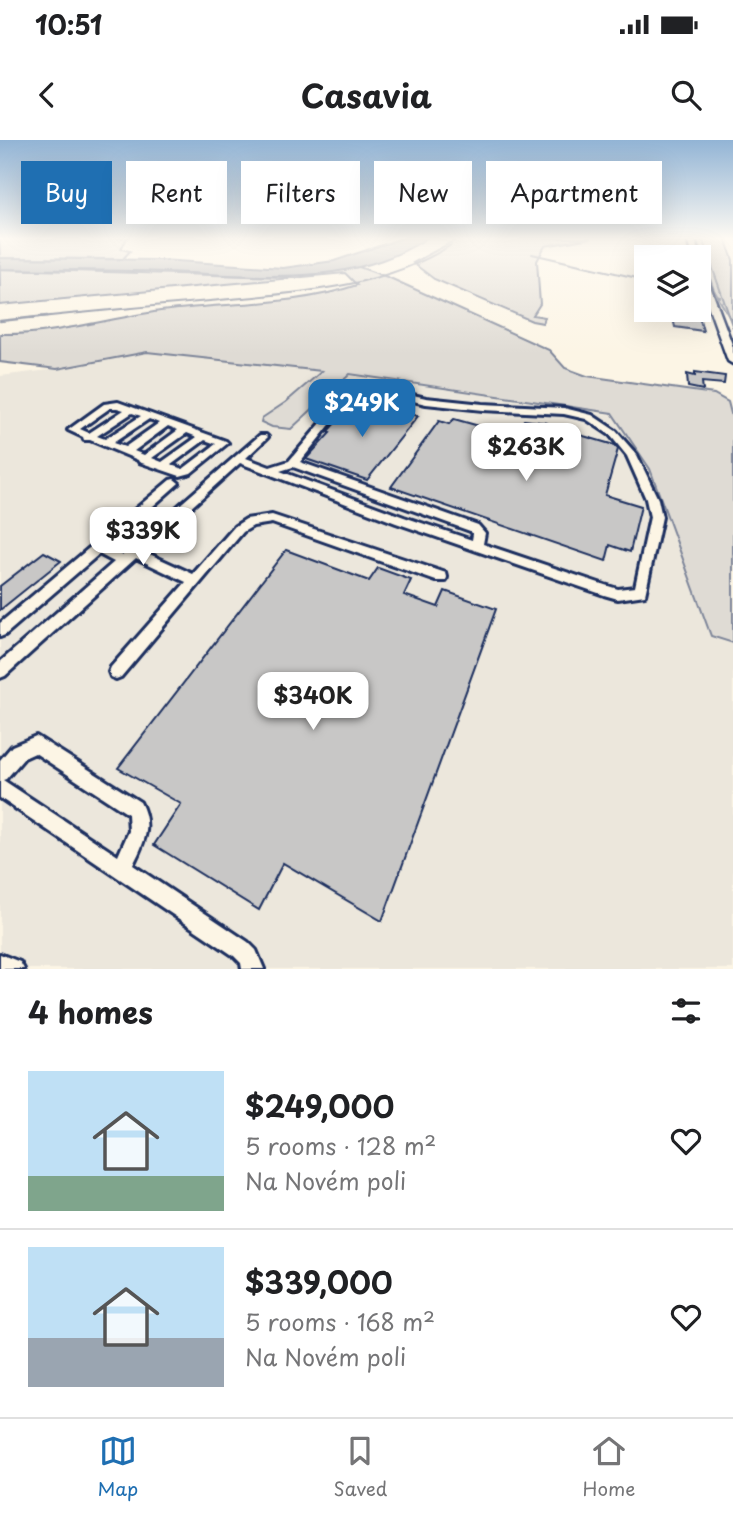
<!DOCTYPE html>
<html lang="en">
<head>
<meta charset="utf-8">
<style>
  body { margin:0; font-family:"Playpen Sans",sans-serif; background:#f2f2f2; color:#202124; height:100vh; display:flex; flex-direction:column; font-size:26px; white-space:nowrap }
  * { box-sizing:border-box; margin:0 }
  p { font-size:23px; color:#757577 }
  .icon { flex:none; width:38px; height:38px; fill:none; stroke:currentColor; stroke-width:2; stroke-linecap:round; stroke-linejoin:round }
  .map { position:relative; height:829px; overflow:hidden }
  .sheet { display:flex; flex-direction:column; background:#fff; flex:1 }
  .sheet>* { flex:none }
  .guide { position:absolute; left:21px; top:21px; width:691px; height:63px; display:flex; gap:14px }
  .controls { position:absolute; left:634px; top:105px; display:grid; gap:14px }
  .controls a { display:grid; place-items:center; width:77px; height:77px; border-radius:0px; background:#fff; box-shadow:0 7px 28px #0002; font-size:35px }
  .price { position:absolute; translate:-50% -60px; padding:0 16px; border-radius:14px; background:#fff; color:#222; font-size:23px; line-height:46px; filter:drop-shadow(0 2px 4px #0008) }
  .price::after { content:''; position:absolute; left:50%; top:42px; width:21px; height:16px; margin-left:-10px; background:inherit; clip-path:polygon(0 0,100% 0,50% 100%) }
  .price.current { background:#1f6fb2; color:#fff }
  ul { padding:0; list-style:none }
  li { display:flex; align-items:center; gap:21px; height:175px; padding:0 28px }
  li+li { border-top:2px solid #e0e0e0 }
  li span { display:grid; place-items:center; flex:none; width:196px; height:140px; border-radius:0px; color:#555 }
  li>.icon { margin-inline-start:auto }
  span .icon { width:84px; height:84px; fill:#fffc; stroke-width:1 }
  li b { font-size:30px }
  h2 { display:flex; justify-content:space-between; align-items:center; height:84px; padding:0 28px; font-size:30px }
  .chip { padding:0 24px; border-radius:0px; background:#fff; box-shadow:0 7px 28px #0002; font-size:24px; line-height:63px }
  .chip.current { background:#1f6fb2; color:#fff }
  .status { display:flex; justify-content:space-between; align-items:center; height:49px; padding:0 35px; background:#fff; direction:ltr }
  .status svg { height:19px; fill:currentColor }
  header { display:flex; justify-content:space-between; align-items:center; height:91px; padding:0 28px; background:#fff; font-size:32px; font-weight:700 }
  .tabs { display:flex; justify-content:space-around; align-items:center; height:98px; border-top:2px solid #e0e0e0; background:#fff; font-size:19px; color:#757577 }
  .tabs a { display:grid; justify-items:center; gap:4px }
  .tabs .current { color:#1f6fb2 }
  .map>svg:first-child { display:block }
</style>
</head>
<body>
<div class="status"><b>10:51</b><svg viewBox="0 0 49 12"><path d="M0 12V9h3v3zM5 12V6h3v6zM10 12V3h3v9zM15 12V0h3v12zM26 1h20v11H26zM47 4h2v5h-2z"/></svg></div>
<header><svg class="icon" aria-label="back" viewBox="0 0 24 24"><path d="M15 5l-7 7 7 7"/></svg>Casavia<svg class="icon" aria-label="search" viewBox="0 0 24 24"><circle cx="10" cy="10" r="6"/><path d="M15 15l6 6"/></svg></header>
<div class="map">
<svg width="733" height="829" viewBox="0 0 733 829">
  <rect width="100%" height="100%" fill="#fcf5e5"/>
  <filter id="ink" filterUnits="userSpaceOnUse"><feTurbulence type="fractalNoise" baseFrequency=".0143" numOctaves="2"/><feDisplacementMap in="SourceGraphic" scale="14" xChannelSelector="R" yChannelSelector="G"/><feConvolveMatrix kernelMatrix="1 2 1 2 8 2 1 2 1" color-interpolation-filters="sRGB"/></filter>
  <g filter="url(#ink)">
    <path fill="#ece7dc" d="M147,212L324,231L314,236L286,262L262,278L325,258L349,234L613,275L650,329L711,496L733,503V829H0V236L57,229Z"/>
    <path fill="#dfdbd4" stroke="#7d8599" stroke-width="2" d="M0,98H127L121,109L130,111L123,119L0,118Z
      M459,98H591L545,106L537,121L540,164L533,175L545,177L543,183L532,181L434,139L413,123Z
      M696,98H725L733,120V184L714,150Z
      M356,126L390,138L549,210L565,228L587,236L714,254L728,262L733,281V503L711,496L650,329L612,273L350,234L291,289L272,287L261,282L262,278L286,262L322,231L147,212L57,229L0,222V194C52,195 103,180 154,172C220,162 293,167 357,145L345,133L0,165V129L284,137Z"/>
    <path fill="#b2b4b8" stroke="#767f94" stroke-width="2" d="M403,98H427C350,149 253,135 166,132C111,130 55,130 0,129V118L161,120L283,128L334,121Z"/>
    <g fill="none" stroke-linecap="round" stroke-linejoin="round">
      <path stroke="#767f94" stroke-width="2" d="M702,98L730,178
        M532,114L646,140
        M698,152L720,157
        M29,178C90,172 150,166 210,161C290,153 382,150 451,105"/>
      <path stroke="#767f94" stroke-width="2.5" d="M729,176L733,187
        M0,181L47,176"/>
    </g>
    <path fill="#c8c7c6" stroke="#1b2f5e" stroke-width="2" d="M671,170L698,172L703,191L675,187Z
      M695,232L725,236L724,244L702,242L703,250L688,247L687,234L695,236Z
      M362,260L418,276L367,340L306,319L330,293L327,292L336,282L342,276L346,277Z
      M454,279L515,296L524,280L547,283L549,287L571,290L573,293L614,305L618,309L605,355L641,366L630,412L610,405L606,421L391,347L439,281L449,284Z
      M286,410L369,441L378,428L411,440L404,455L438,467L445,451L496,469L382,781L283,723L259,770L154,705L181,664L118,628Z
      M44,412L61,421L0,470V446Z"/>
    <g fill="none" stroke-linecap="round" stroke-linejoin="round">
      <g stroke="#1b2f5e" stroke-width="6">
        <path id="minor" d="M378,247L426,258L483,264L564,268L592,275L616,291L637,315L658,359L662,377L645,455L618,459L604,455L396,383L240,323L143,411L193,434L235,386L246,379L272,375L446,433L447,437L446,441H436L272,383L253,386L243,392L121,537L116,539L111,537L109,532L111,527L186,442L136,418L5,536L0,538V522L114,422L99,414L5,495L0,497V483L170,340L174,339L179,343L107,407L122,415L260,295H266L268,297L246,318L270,327L289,321L343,257L355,249ZM378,253L426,264L483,270L564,274L586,279L610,295L627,316L646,359L650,377L635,447L618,449L605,445L483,404L485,393L478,385L300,322L349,261L360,254ZM293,327L470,391L473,394L472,400L404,377L280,331Z
          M118,262L226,301L228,303L191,333L180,336L139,322L138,320L90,300H84L83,297L68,290L104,264ZM110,268H117L124,270L89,293L80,289ZM132,273L141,276L105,299L97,296ZM149,279L159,283L125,307L113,303ZM168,286L178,290L144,315L134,311ZM187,293L197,297L162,322L152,318ZM205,300L216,304L183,329L171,325Z
          M36,596L140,662C153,687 144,702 133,725L248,802L256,810L264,829H242L241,823L234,816L0,658V620L12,606ZM35,613L128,674L129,691L118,716L3,640L6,639L24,618Z
          M0,814L20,822L24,829H0Z"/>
      </g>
      <g stroke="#1b2f5e" stroke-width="5">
        <path id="major" d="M687,98H695L699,119L692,117Z
          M698,123L702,125L733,207V224L728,221L698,137Z"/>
      </g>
      <use href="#minor" fill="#fcf5e5" fill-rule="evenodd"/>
      <use href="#major" fill="#fcf5e5" fill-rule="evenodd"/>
    </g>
  </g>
  <linearGradient id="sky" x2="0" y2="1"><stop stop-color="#92b4d5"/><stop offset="0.46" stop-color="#fefaf3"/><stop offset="1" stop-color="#fefaf3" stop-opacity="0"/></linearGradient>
  <rect width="733" height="214" fill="url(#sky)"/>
</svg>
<div class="controls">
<a><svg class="icon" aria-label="layers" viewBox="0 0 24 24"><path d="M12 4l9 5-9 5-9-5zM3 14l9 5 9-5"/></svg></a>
</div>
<b class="price current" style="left:362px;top:299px">$249K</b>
<b class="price" style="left:526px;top:343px">$263K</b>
<b class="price" style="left:143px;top:427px">$339K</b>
<b class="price" style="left:313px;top:592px">$340K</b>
<div class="guide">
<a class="chip current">Buy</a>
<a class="chip">Rent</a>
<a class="chip">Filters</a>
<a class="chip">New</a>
<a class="chip">Apartment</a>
</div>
</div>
<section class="sheet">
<h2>4 homes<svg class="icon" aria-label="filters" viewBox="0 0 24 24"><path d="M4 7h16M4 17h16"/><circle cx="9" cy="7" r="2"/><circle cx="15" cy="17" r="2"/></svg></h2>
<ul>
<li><span style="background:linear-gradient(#bfe0f5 75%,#7fa58c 0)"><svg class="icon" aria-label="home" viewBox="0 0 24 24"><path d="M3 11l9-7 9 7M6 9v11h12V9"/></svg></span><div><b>$249,000</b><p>5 rooms · 128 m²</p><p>Na Novém poli</p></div><svg class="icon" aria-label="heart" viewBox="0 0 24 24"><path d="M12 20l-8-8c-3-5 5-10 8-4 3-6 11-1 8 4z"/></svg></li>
<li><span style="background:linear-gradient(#bfe0f5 65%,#9aa5b1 0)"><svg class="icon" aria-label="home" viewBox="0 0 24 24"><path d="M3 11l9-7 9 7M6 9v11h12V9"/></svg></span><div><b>$339,000</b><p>5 rooms · 168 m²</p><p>Na Novém poli</p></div><svg class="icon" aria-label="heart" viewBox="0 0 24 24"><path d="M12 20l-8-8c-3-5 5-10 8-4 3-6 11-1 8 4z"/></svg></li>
</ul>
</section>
<nav class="tabs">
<a class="current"><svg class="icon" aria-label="map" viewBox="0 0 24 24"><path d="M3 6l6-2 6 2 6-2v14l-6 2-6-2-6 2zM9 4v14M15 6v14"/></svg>Map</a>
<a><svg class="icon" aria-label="saved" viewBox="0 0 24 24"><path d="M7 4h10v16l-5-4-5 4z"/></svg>Saved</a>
<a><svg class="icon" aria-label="home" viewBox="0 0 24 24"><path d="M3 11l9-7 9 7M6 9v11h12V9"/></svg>Home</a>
</nav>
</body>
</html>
